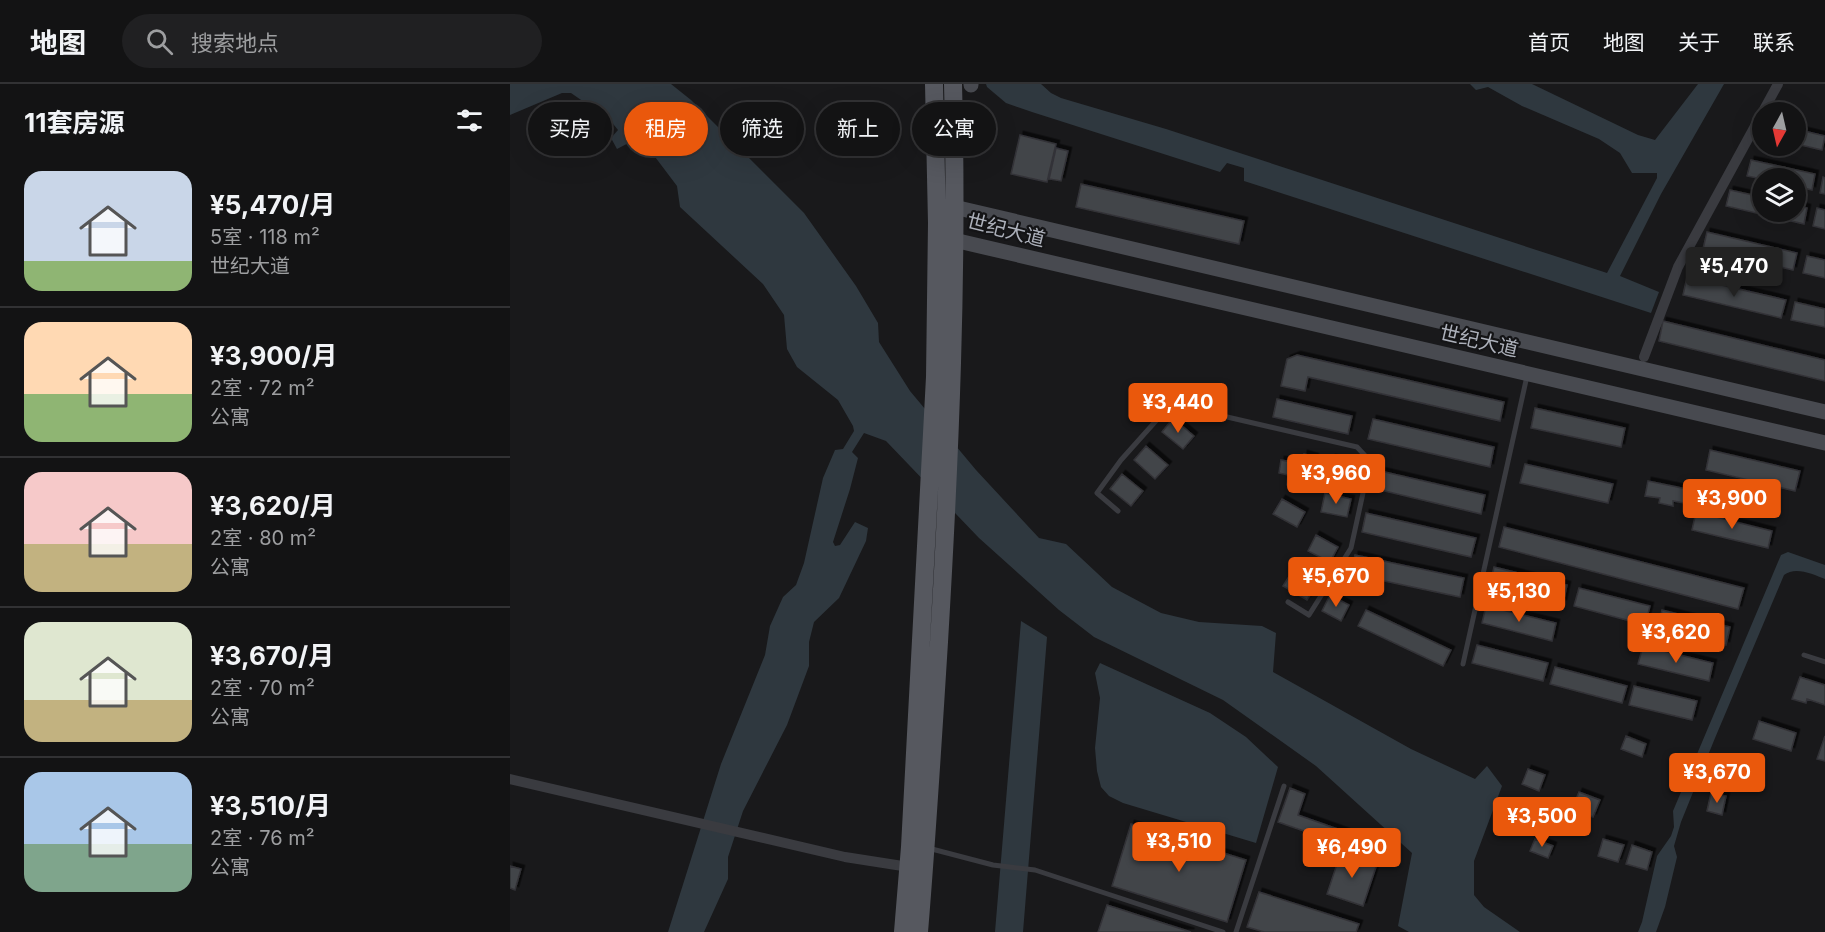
<!DOCTYPE html>
<html lang="zh">
<head>
<meta charset="utf-8">
<style>
  body { margin:0; font-family:Inter,"Noto Sans SC",sans-serif; background:#202022; color:#f1f3f6; height:100vh; display:flex; flex-direction:column; font-size:22px; white-space:nowrap }
  * { box-sizing:border-box; margin:0 }
  p { font-size:20px; color:#9d9ea0 }
  .icon { flex:none; width:33px; height:33px; fill:none; stroke:currentColor; stroke-width:2; stroke-linecap:round; stroke-linejoin:round }
  .map { position:relative; flex:1; overflow:hidden }
  .details { display:flex; flex-direction:column; background:#131314; width:510px }
  .details>* { flex:none }
  .top-card { position:absolute; left:18px; top:18px; width:570px; height:54px; display:flex; gap:12px }
  .needle { width:39px; rotate:188deg }
  .controls { position:absolute; left:1242px; top:18px; display:grid; gap:12px }
  .controls a { display:grid; place-items:center; width:54px; height:54px; border-radius:50%; background:#131314; box-shadow:0 6px 24px #0002,0 0 0 2px #323234; font-size:30px }
  .price { position:absolute; translate:-50% -51px; padding:0 14px; border-radius:6px; background:#ea580c; color:#fff; font-size:20px; line-height:39px; filter:drop-shadow(0 2px 3px #0008) }
  .price::after { content:''; position:absolute; left:50%; top:36px; width:18px; height:14px; margin-left:-9px; background:inherit; clip-path:polygon(0 0,100% 0,50% 100%) }
  .price.selected { background:#222; color:#fff }
  ul { padding:0; list-style:none }
  li { display:flex; align-items:center; gap:18px; height:150px; padding:0 24px }
  li+li { border-top:2px solid #323234 }
  li span { display:grid; place-items:center; flex:none; width:168px; height:120px; border-radius:18px; color:#555 }
  li>.icon { margin-inline-start:auto }
  span .icon { width:72px; height:72px; fill:#fffc; stroke-width:1 }
  li b { font-size:26px }
  h2 { display:flex; justify-content:space-between; align-items:center; height:72px; padding:0 24px; font-size:26px }
  .pill { padding:0 21px; border-radius:27px; background:#131314; box-shadow:0 6px 24px #0002,0 0 0 2px #323234; font-size:21px; line-height:54px }
  .pill.selected { background:#ea580c; color:#fff }
  header { display:flex; align-items:center; gap:36px; box-sizing:border-box; height:84px; padding:0 30px; background:#131314; border-bottom:2px solid #323234 }
  header strong { font-size:28px }
  nav { display:flex; gap:33px; margin-inline-start:auto; font-size:21px }
  .search { width:420px; height:54px; background:#202022; display:flex; align-items:center; gap:15px; box-sizing:border-box; padding:0 21px; border-radius:33px; color:#9d9ea0; font-size:22px }
  main { display:flex; flex:1; min-height:0 }
  .map>svg:first-child { display:block }
</style>
</head>
<body>
<header>
<strong>地图</strong>
<div class="search"><svg class="icon" aria-label="search" viewBox="0 0 24 24"><circle cx="10" cy="10" r="6"/><path d="M15 15l6 6"/></svg>搜索地点</div>
<nav><a>首页</a><a>地图</a><a>关于</a><a>联系</a></nav>
</header>
<main>
<section class="details">
<h2>11套房源<svg class="icon" aria-label="filters" viewBox="0 0 24 24"><path d="M4 7h16M4 17h16"/><circle cx="9" cy="7" r="2"/><circle cx="15" cy="17" r="2"/></svg></h2>
<ul>
<li><span style="background:linear-gradient(#c9d6e8 75%,#8fb573 0)"><svg class="icon" aria-label="home" viewBox="0 0 24 24"><path d="M3 11l9-7 9 7M6 9v11h12V9"/></svg></span><div><b>¥5,470/月</b><p>5室 · 118 m²</p><p>世纪大道</p></div></li>
<li><span style="background:linear-gradient(#ffd9b3 60%,#8fb573 0)"><svg class="icon" aria-label="home" viewBox="0 0 24 24"><path d="M3 11l9-7 9 7M6 9v11h12V9"/></svg></span><div><b>¥3,900/月</b><p>2室 · 72 m²</p><p>公寓</p></div></li>
<li><span style="background:linear-gradient(#f6c9c9 60%,#c2b280 0)"><svg class="icon" aria-label="home" viewBox="0 0 24 24"><path d="M3 11l9-7 9 7M6 9v11h12V9"/></svg></span><div><b>¥3,620/月</b><p>2室 · 80 m²</p><p>公寓</p></div></li>
<li><span style="background:linear-gradient(#dfe7d0 65%,#c2b280 0)"><svg class="icon" aria-label="home" viewBox="0 0 24 24"><path d="M3 11l9-7 9 7M6 9v11h12V9"/></svg></span><div><b>¥3,670/月</b><p>2室 · 70 m²</p><p>公寓</p></div></li>
<li><span style="background:linear-gradient(#a9c7e8 60%,#7fa58c 0)"><svg class="icon" aria-label="home" viewBox="0 0 24 24"><path d="M3 11l9-7 9 7M6 9v11h12V9"/></svg></span><div><b>¥3,510/月</b><p>2室 · 76 m²</p><p>公寓</p></div></li>
</ul>
</section>
<div class="map">
<svg width="1315" height="848" viewBox="0 0 1315 848">
  <defs>
    <filter id="shadow"><feDropShadow dx="3.5" dy="-3.5" stdDeviation="0" flood-color="#0009"/></filter>
  </defs>
  <rect width="100%" height="100%" fill="#19191b"/>
  <path fill="#2f383f" d="M0,0H161L181,16L294,129L346,202L368,239L369,258L400,307L466,386L529,454L556,460L602,503L651,529L689,538L752,542L766,549L763,588L901,665L965,695L977,682L992,702L964,777V811L974,823L1010,848H899L888,842L902,769L806,682L713,616L584,553L549,526L469,454L376,357L354,349L342,368L348,374L340,405L323,458L325,462L330,461L345,438L358,444L356,457L329,514L304,538L299,558V582L277,641L233,727L218,773V795L194,848H158L211,680L255,571L260,542L273,513L286,501L294,479L313,394L325,366L333,365L344,347L343,342L328,316L287,283L277,265L274,231L253,200L170,123L167,102L130,53L107,65L101,54L108,46L100,36L61,9H52L0,31Z
    M476,0H531L541,9L551,14L656,45L1097,189L1147,94V89H1122L1110,69L1089,55L1012,22L978,3L966,6L960,0H1022L1128,51L1145,56L1188,0H1214L1151,110L1110,192L1149,208L1141,229L734,97V84L717,79L710,88L522,28L496,19L477,3Z
    M1278,468L1315,481V495C1303,490 1285,482 1274,491L1205,654L1171,738L1164,762L1167,773L1155,823L1146,848H1128L1132,838L1147,772L1161,752L1164,743L1163,727L1271,471Z
    M511,537L537,553L513,848H485Z
    M590,579L700,629L736,653L768,683L746,759L613,719L599,712L591,703L587,687L585,664L590,614L585,589Z"/>
  <path fill="#434448" stroke="#333337" stroke-width="1.5" filter="url(#shadow)" d="M1286,45L1315,52L1312,66L1286,60Z
    M510,51L546,60L537,98L501,90Z
    M546,64L558,67L551,97L539,95Z
    M1241,76L1305,90L1302,106L1286,102V94L1252,95L1237,92Z
    M1313,93L1315,94V110L1310,109Z
    M571,100L734,137L729,160L566,123Z
    M1220,106L1252,113V128H1286V121L1297,124L1294,140L1216,122Z
    M1307,124L1315,126V145L1303,142Z
    M1197,148L1287,169L1283,186L1193,165Z
    M1297,172L1315,176V194L1293,189Z
    M1177,193L1276,216L1271,234L1173,211Z
    M1285,218L1315,225V243L1281,236Z
    M1153,237L1315,276V297L1149,257Z
    M787,271L994,318L990,337L798,293L795,307L771,302L777,275Z
    M767,315L842,332L838,350L763,333Z
    M1025,324L1115,344L1111,363L1021,344Z
    M663,334L684,352L673,365L652,348Z
    M863,335L984,363L980,383L858,355Z
    M636,362L658,381L645,395L624,376Z
    M1200,366L1290,387L1285,407L1196,386Z
    M794,370L805,373L802,388H799L796,405L777,401L778,391L769,389L771,376L792,380Z
    M822,374L843,378L839,395L819,391Z
    M1015,380L1103,400L1098,419L1010,399Z
    M866,386L975,411L971,430L862,404Z
    M612,390L633,407L621,422L600,405Z
    M1138,397L1182,406L1179,420L1163,417V422L1149,419L1150,414L1135,412Z
    M815,409L841,415L837,433L811,428Z
    M772,415L795,428L787,443L763,430Z
    M1186,428L1262,447L1258,464L1182,446Z
    M856,429L966,454L961,473L852,448Z
    M994,443L1234,504L1228,525L989,463Z
    M806,451L828,463L820,478L798,467Z
    M845,471L954,494L950,513L841,490Z
    M984,483L1057,501L1053,519L980,501Z
    M783,486L807,500L797,516L773,502Z
    M1069,504L1140,522L1135,541L1064,522Z
    M820,511L839,521L831,537L812,527Z
    M976,522L1046,539L1042,557L972,539Z
    M856,526L941,566L933,582L848,542Z
    M1152,526L1220,543L1216,561L1148,544Z
    M967,561L1038,579L1033,597L962,579Z
    M1133,562L1203,579L1199,597L1128,580Z
    M1045,583L1117,602L1112,619L1040,600Z
    M1290,593L1315,601V621L1297,615L1296,619L1282,615Z
    M1124,602L1187,617L1182,636L1119,621Z
    M1249,637L1286,649L1281,667L1243,655Z
    M1116,652L1136,660L1132,673L1111,665Z
    M1315,652V677L1307,675Z
    M1205,677L1224,682L1219,699L1201,694Z
    M1227,684L1247,689L1242,706L1223,700Z
    M1018,685L1035,691L1029,707L1012,700Z
    M780,704L795,710L788,731L836,748L831,760L768,738Z
    M1069,708L1090,716L1083,733L1062,725Z
    M1201,709L1216,712L1212,731L1197,727Z
    M621,740L736,776L717,838L602,802Z
    M1025,755L1043,762L1038,774L1020,767Z
    M1093,755L1114,761L1108,778L1088,772Z
    M1122,761L1142,768L1137,786L1116,780Z
    M831,768L867,780L853,822L817,810Z
    M0,782L11,785L5,806L0,804Z
    M749,808L849,840L846,848H754L737,843Z
    M597,821L681,848H588Z"/>
  <g fill="none" stroke-linecap="round" stroke-linejoin="round">
    <path stroke="#3a3b40" stroke-width="5" d="M608,427L587,409L611,376L661,320L847,363L860,377L841,464L799,531L778,518
      M1294,571L1315,578
      M953,580L1017,292
      M418,764L483,781L525,786L713,848
      M726,848L774,702"/>
    <path stroke="#3a3b40" stroke-width="10" d="M1134,273L1168,183L1268,0
      M0,695L335,773L399,783"/>
    <path stroke="#484a50" stroke-width="15" d="M461,1V0
      M436,131L444,123L1315,328
      M438,150L444,156L1315,359"/>
    <path stroke="#56585f" stroke-width="18" d="M393,848L400,763L425,293L427,139L424,0
      M409,848C417,751 423,655 429,558C440,372 448,186 443,0"/>
  </g>
  <g text-anchor="middle" stroke-width="4.5" stroke-linejoin="round" paint-order="stroke">
    <g font-size="20" fill="#acb0ba" stroke="#141416">
      <text transform="translate(496 146) rotate(14)" y="7">世纪大道</text>
      <text transform="translate(969 257) rotate(13)" y="7">世纪大道</text>
    </g>
  </g>
</svg>
<div class="controls">
<a><svg class="needle" viewBox="-14 -14 28 28"><path d="M0-13l5 13h-10z" fill="#e53935"/><path d="M0 13l5-13h-10z" fill="#9d9ea0"/></svg></a>
<a><svg class="icon" aria-label="layers" viewBox="0 0 24 24"><path d="M12 4l9 5-9 5-9-5zM3 14l9 5 9-5"/></svg></a>
</div>
<b class="price selected" style="left:1224px;top:214px">¥5,470</b>
<b class="price" style="left:668px;top:350px">¥3,440</b>
<b class="price" style="left:826px;top:421px">¥3,960</b>
<b class="price" style="left:1222px;top:446px">¥3,900</b>
<b class="price" style="left:826px;top:524px">¥5,670</b>
<b class="price" style="left:1009px;top:539px">¥5,130</b>
<b class="price" style="left:1166px;top:580px">¥3,620</b>
<b class="price" style="left:1207px;top:720px">¥3,670</b>
<b class="price" style="left:1032px;top:764px">¥3,500</b>
<b class="price" style="left:669px;top:789px">¥3,510</b>
<b class="price" style="left:842px;top:795px">¥6,490</b>
<div class="top-card">
<a class="pill">买房</a>
<a class="pill selected">租房</a>
<a class="pill">筛选</a>
<a class="pill">新上</a>
<a class="pill">公寓</a>
</div>
</div>
</main>
</body>
</html>
